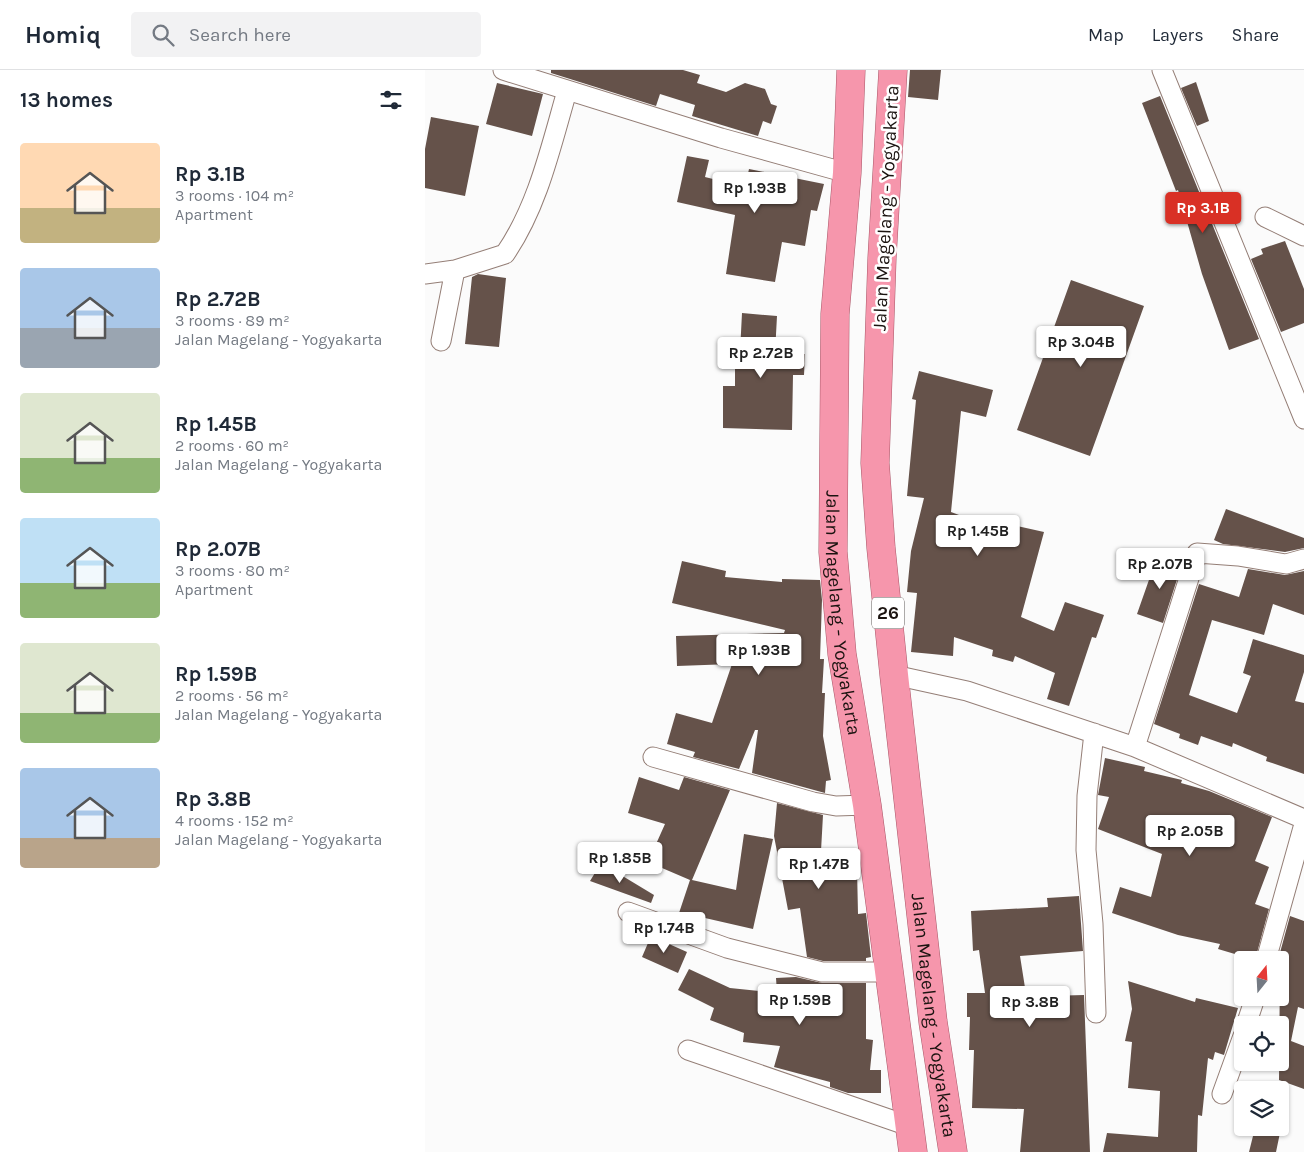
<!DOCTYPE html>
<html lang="en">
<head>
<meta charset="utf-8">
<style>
  body { margin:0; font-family:Karla,sans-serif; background:#f2f2f3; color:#1f2937; height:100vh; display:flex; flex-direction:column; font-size:19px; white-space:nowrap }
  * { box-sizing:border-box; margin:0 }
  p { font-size:16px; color:#747a83 }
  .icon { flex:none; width:28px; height:28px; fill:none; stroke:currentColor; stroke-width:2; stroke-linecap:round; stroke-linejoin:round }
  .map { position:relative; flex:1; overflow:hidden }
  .details { display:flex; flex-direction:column; background:#fff; width:425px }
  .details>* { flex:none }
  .needle { width:32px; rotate:18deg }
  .buttons { position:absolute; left:809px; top:881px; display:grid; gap:10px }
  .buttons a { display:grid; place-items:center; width:55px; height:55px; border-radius:5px; background:#fff; box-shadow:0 1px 4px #0004; font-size:25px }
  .price { position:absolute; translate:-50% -42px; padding:0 11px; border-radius:5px; background:#fff; color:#222; font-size:16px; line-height:32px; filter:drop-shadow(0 1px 2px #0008) }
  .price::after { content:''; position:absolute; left:50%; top:30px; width:15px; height:11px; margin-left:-8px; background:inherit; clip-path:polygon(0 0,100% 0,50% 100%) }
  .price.on { background:#d93025; color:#fff }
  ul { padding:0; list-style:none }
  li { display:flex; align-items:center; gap:15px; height:125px; padding:0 20px }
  li span { display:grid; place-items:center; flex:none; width:140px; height:100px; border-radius:5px; color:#555 }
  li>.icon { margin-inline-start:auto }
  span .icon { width:60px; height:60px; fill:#fffc; stroke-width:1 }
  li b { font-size:21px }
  h2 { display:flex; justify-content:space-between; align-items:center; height:60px; padding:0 20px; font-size:21px }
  header { display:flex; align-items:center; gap:30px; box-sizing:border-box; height:70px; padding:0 25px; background:#fff; border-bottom:1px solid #e0e1e3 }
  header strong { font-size:24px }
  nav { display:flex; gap:28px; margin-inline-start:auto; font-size:18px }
  .search { width:350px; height:45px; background:#f2f2f3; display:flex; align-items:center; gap:12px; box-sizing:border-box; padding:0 18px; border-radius:5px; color:#747a83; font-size:19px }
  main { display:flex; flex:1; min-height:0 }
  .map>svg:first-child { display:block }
</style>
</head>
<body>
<header>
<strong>Homiq</strong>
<div class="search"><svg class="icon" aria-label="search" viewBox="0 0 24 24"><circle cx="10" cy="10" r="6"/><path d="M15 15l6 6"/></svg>Search here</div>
<nav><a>Map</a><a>Layers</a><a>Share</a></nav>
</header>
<main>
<section class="details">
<h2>13 homes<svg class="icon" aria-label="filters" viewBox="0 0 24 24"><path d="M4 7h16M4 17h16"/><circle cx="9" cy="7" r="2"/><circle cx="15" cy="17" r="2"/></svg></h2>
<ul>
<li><span style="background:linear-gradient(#ffd9b3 65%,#c2b280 0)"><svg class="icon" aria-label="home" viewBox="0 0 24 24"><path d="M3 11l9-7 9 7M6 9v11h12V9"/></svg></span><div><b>Rp 3.1B</b><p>3 rooms · 104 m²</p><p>Apartment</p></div></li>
<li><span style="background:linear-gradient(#a9c7e8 60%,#9aa5b1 0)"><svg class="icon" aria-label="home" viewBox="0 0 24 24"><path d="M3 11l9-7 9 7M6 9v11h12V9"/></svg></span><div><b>Rp 2.72B</b><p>3 rooms · 89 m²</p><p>Jalan Magelang - Yogyakarta</p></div></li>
<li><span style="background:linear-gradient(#dfe7d0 65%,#8fb573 0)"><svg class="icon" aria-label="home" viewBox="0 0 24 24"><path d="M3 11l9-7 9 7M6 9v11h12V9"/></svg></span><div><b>Rp 1.45B</b><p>2 rooms · 60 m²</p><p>Jalan Magelang - Yogyakarta</p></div></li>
<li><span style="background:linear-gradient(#bfe0f5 65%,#8fb573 0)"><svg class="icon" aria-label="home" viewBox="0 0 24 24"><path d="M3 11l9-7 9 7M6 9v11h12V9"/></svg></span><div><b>Rp 2.07B</b><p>3 rooms · 80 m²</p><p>Apartment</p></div></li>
<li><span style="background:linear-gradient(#dfe7d0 70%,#8fb573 0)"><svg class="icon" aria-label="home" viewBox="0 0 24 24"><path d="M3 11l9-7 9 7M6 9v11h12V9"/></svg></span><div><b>Rp 1.59B</b><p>2 rooms · 56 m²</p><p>Jalan Magelang - Yogyakarta</p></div></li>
<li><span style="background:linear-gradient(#a9c7e8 70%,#b9a48a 0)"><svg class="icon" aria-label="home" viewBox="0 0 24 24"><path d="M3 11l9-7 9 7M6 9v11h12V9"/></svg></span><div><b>Rp 3.8B</b><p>4 rooms · 152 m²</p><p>Jalan Magelang - Yogyakarta</p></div></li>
</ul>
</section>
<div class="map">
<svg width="879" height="1082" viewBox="0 0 879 1082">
  <rect width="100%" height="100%" fill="#fbfbfb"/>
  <path fill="#65524a" d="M126,0H258L275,5L272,13L301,22L320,13L340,19L346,34L352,36L346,54L338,51L333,66L267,46L270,35L235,24L231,36L126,3Z
    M485,0H516L513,30L483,27Z
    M771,12L784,51L772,56L756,18Z
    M72,13L118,24L107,66L61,54Z
    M735,26L834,269L804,280L777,204L753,120L751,121L717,33Z
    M6,47L54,56L40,126L0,118V79Z
    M262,86L284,90L280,107L320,117L324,99L399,114L392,141L386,140L380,176L357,172L350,212L301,204L310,145L252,132Z
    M860,171L879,219V253L856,262L826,189L838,184L836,179Z
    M53,204L81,208L74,277L40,274L47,207Z
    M646,210L719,236L665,386L592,360Z
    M317,243L352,246L350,283L380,284L379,305H368L367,360L298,358V316H310V282H315Z
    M494,301L568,320L561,347L536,341L526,442L558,454L560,449L619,462L596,547L629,561L640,532L679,545L671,568L667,567L644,636L622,629L630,603L590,586L588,592L567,586L568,580L529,567L528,586L486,582L492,523L482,522L486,481L499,428L482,426L491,330L487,329Z
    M801,439L879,468V478L860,482L798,474L789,470Z
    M732,487L757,494L738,553L712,544Z
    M257,491L301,501L300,507L357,512V509L395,510L397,530L395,589H399L397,623H400L398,666L406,710L401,711L400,723L327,703L333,660H330L314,699L268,687L270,682L242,674L251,643L287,653L307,594L252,596L251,566L359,563L360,560L247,533Z
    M823,499L860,505L879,501V545L848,534L839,565L787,550L764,625L812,643L826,606L818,603L828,569L879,585V602L870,631L879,633V704L841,691L842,687L808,673L807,677L776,666L773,675L754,668L755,664L729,654L774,514L814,527Z
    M680,688L720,697L719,701L757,710L756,713L784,721L847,747L830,791L844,797L830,834L844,839L830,890L793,879L795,874L753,865L687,843L695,817L726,827L737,784L673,759L684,727L673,725Z
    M214,707L254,720L259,707L305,720L267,810L311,820L319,764L348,769L328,859L280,848L279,852L254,843L265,810L223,792L240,754L203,743Z
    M352,733L398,745L395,799L432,798L433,844L441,843L446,887L441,888V891H398L382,887L375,838L363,840L349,766Z
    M176,793L229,825L226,833L165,811Z
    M654,826L658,881L595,886L601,924L622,923V926L659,925L665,1082H595L599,1039L547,1038L549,980H544L545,947H542V923H560L554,880L548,881L546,841L623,837L622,828Z
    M865,846L879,851V939L873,937L866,971L879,976V1019L854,1010L855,890H853Z
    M226,866L262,882L253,903L217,887Z
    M264,899L305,918L352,923L351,908L371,907L397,913H441V969L448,970L445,1000H456V1023H423L405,1017V1012L349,997L355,976L318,972L319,963L285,950L289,938L253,920Z
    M703,911L770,932L771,928L813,938L799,985L790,982L788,990L783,988L777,1046L773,1045L772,1082H678L682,1063L733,1067L735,1021L703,1018L707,972L700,971L707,939Z
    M830,1058H856L851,1082H824Z"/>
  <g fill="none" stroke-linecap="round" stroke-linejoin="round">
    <g stroke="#947e76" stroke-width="21">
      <path id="minor" d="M78,0L296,68L422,103
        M737,0L879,349
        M840,147L879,166
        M0,204L30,200L80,184C113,136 126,76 142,21
        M16,271L30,200
        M469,605L542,621L710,677L879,749
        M669,663L662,726L661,780L668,854L671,943
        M710,677L772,483L813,486L861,494L879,489
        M228,687L388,732L411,736L442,735
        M203,842L302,878L397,902H463
        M841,890L879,754
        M821,955L830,928
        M263,980L484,1056
        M797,1024L818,966"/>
    </g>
    <g stroke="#a85768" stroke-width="29">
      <g id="trunk">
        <path id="s1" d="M426,0L422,103L410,244L408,482L417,584L442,735L488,1082"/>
        <path id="s2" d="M468,0L457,188L450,393L456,478L469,605L508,952L528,1082"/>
      </g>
    </g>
    <use href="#minor" stroke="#fff" stroke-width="19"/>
    <use href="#trunk" stroke="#f696ac" stroke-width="28"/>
  </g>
  <g text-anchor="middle" stroke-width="5" stroke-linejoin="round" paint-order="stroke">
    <rect fill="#fff" stroke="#5f5a58" stroke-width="1" x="447" y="527.5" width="32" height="31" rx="4"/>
    <g font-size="18" font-weight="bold" fill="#1b1310">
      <text x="463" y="549">26</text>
    </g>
    <g font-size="19" fill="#1b1310" stroke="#fff">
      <text transform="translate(460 138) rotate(-87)" y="7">Jalan Magelang - Yogyakarta</text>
      <text dy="7" stroke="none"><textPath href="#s1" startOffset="544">Jalan Magelang - Yogyakarta</textPath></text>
      <text dy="7" stroke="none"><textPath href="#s2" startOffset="949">Jalan Magelang - Yogyakarta</textPath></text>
    </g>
  </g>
</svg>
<div class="buttons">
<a><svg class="needle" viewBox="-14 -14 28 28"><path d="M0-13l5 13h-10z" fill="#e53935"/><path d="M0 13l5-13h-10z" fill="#747a83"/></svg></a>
<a><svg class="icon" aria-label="locate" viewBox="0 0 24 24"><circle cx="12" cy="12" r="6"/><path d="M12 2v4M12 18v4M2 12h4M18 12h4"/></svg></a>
<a><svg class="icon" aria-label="layers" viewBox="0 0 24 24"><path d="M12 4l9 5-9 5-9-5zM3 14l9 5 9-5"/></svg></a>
</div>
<b class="price" style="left:330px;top:144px">Rp 1.93B</b>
<b class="price on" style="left:778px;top:164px">Rp 3.1B</b>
<b class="price" style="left:656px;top:298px">Rp 3.04B</b>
<b class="price" style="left:336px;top:309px">Rp 2.72B</b>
<b class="price" style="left:553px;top:487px">Rp 1.45B</b>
<b class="price" style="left:735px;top:520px">Rp 2.07B</b>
<b class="price" style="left:334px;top:606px">Rp 1.93B</b>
<b class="price" style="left:765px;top:787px">Rp 2.05B</b>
<b class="price" style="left:195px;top:814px">Rp 1.85B</b>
<b class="price" style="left:394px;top:820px">Rp 1.47B</b>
<b class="price" style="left:239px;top:884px">Rp 1.74B</b>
<b class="price" style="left:375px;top:956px">Rp 1.59B</b>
<b class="price" style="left:605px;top:958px">Rp 3.8B</b>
</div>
</main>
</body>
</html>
